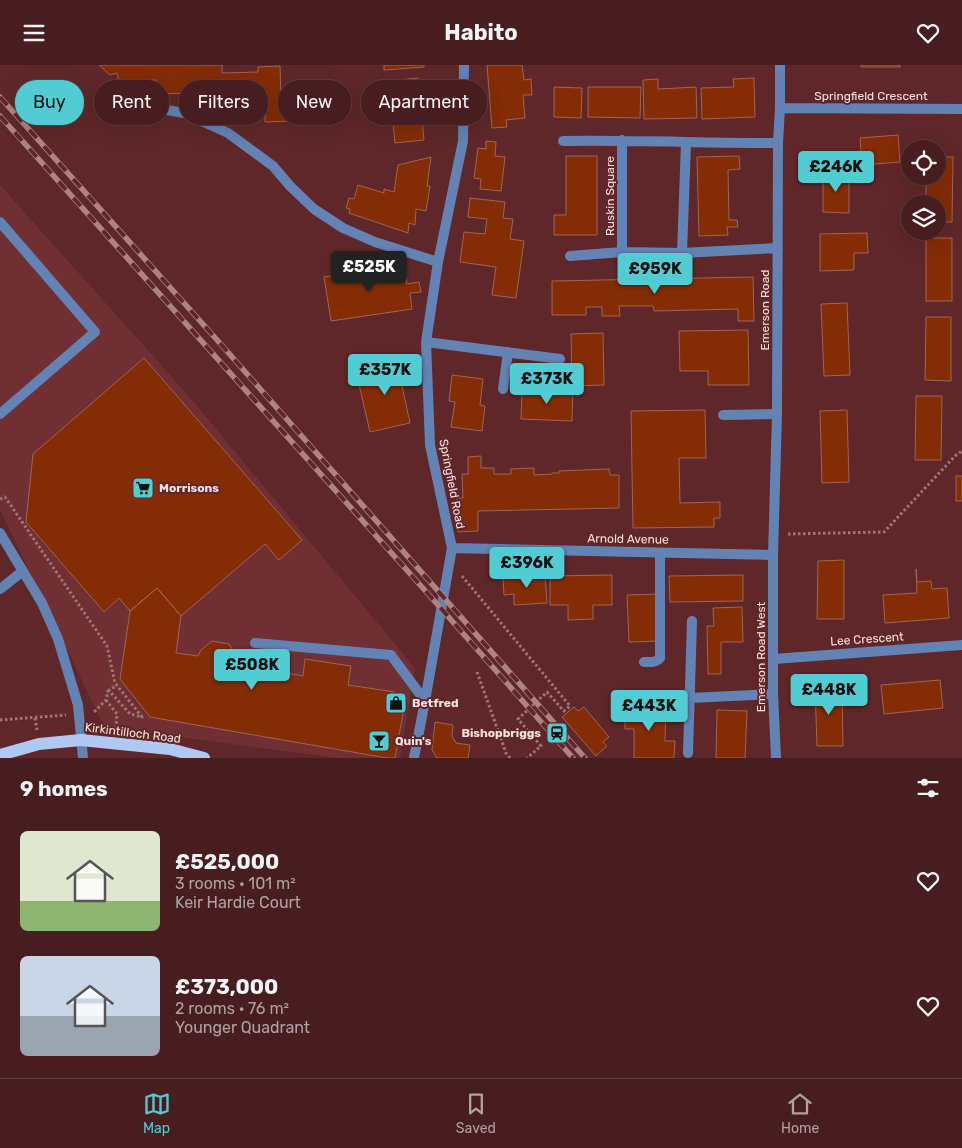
<!DOCTYPE html>
<html lang="en">
<head>
<meta charset="utf-8">
<style>
  body { margin:0; font-family:Rubik,sans-serif; background:#4e2628; color:#f1f3f6; height:100vh; display:flex; flex-direction:column; font-size:19px; white-space:nowrap }
  * { box-sizing:border-box; margin:0 }
  p { font-size:16px; color:#b0a2a4 }
  .icon { flex:none; width:28px; height:28px; fill:none; stroke:currentColor; stroke-width:2; stroke-linecap:round; stroke-linejoin:round }
  .map { position:relative; height:693px; overflow:hidden }
  .panel { display:flex; flex-direction:column; background:#471d1f; flex:1 }
  .panel>* { flex:none }
  .hud { position:absolute; left:15px; top:15px; width:500px; height:45px; display:flex; gap:10px }
  .fabs { position:absolute; left:901px; top:75px; display:grid; gap:10px }
  .fabs a { display:grid; place-items:center; width:45px; height:45px; border-radius:50%; background:#471d1f; box-shadow:0 5px 20px #0002,0 0 0 1px #5f3b3d; font-size:25px }
  .price { position:absolute; translate:-50% -42px; padding:0 11px; border-radius:5px; background:#51ccd2; color:#111; font-size:16px; line-height:32px; filter:drop-shadow(0 1px 2px #0008) }
  .price::after { content:''; position:absolute; left:50%; top:30px; width:15px; height:11px; margin-left:-8px; background:inherit; clip-path:polygon(0 0,100% 0,50% 100%) }
  .price.selected { background:#222; color:#fff }
  ul { padding:0; list-style:none }
  li { display:flex; align-items:center; gap:15px; height:125px; padding:0 20px }
  li span { display:grid; place-items:center; flex:none; width:140px; height:100px; border-radius:8px; color:#555 }
  li>.icon { margin-inline-start:auto }
  span .icon { width:60px; height:60px; fill:#fffc; stroke-width:1 }
  li b { font-size:21px }
  h2 { display:flex; justify-content:space-between; align-items:center; height:60px; padding:0 20px; font-size:21px }
  .chip { padding:0 18px; border-radius:22px; background:#471d1f; box-shadow:0 5px 20px #0002,0 0 0 1px #5f3b3d; font-size:18px; line-height:45px }
  .chip.selected { background:#51ccd2; color:#111 }
  header { display:flex; justify-content:space-between; align-items:center; height:65px; padding:0 20px; background:#471d1f; font-size:22px; font-weight:700 }
  .tab-bar { display:flex; justify-content:space-around; align-items:center; height:70px; border-top:1px solid #5f3b3d; background:#471d1f; font-size:14px; color:#b0a2a4 }
  .tab-bar a { display:grid; justify-items:center; gap:2px }
  .tab-bar .selected { color:#51ccd2 }
  .map>svg:first-child { display:block }
</style>
</head>
<body>
<header><svg class="icon" aria-label="menu" viewBox="0 0 24 24"><path d="M4 6h16M4 12h16M4 18h16"/></svg>Habito<svg class="icon" aria-label="heart" viewBox="0 0 24 24"><path d="M12 20l-8-8c-3-5 5-10 8-4 3-6 11-1 8 4z"/></svg></header>
<div class="map">
<svg width="962" height="693" viewBox="0 0 962 693">
  <rect width="100%" height="100%" fill="#5f2729"/>
  <path fill="#6f2f33" d="M0,120L187,329L415,603L400,693H337L104,662L0,445Z"/>
  <path fill="#832c06" stroke="#a16652" d="M99,0H222V8L258,7V2L280,1L281,35L290,34L291,56L265,57V38L222,40L221,27L157,29L156,15L119,16L117,8L110,10Z
    M384,0H424V2L384,5Z
    M487,0H522L524,15L531,14L532,30H523L525,53L506,55L507,62L492,63Z
    M861,0H900V2H861Z
    M418,13L424,75L395,78L389,16Z
    M754,13L755,52L702,54L701,23L734,22L733,14Z
    M658,14V24L696,22L697,53L644,54L643,15Z
    M554,22L582,23L581,53L554,52Z
    M588,22H641L640,53L588,52Z
    M898,70L900,97L862,100L860,73Z
    M486,76L496,77L495,91L505,92L501,126L480,124L481,114L474,113L478,83L486,84Z
    M566,91H597V170H554V150H566Z
    M739,91L740,104L728,105L729,155H737L738,162H727L728,170L699,171L697,92Z
    M431,92L427,121H430L426,146L416,144L415,160L409,158L408,168L349,148L350,144L346,143L349,133L354,134L358,120L384,128V124L394,127L398,100Z
    M938,92H953L952,157H938V139H926V111H938Z
    M823,109H849V148L823,147Z
    M470,133L505,137L503,153L513,154L510,174L524,176L516,233L492,230L496,202L460,197L464,167L485,169L487,154L468,152Z
    M867,168L868,188H854V205L820,206V169Z
    M926,173H952V236H926Z
    M404,200L407,219L419,217L421,227L410,228L412,244L331,256L324,212Z
    M753,212L754,256H738V244L654,246L653,241H619L620,251H602V242H586V250H552V216Z
    M847,238L850,310L824,311L821,239Z
    M926,252H951V316L925,315Z
    M748,265L749,320H708V306H680L679,266Z
    M603,268L604,320L572,321L571,269Z
    M401,292L406,315L401,316L410,358L370,367L357,311L380,306L378,297Z
    M144,293L302,475L279,495L265,479L181,551L157,523L130,546L119,533L104,547L26,457L33,389Z
    M452,310L483,314L480,340L485,341L482,366L451,362L455,337L449,336Z
    M522,324L573,325L572,356L521,354Z
    M916,331H942L941,395H915Z
    M705,345L706,393H679L680,438L720,437V453H714V462L633,463L631,346Z
    M847,345L849,417L822,418L820,346Z
    M481,391V403H494V409H511V404L534,403V410L552,409V408H559V406L609,404L610,410H619V443L478,446V466L458,467L457,433H463L462,409H468V392Z
    M956,411H962V436H956Z
    M844,495V554H817L818,496Z
    M916,504L917,517L931,516L932,524L947,523L949,553L885,558L883,530L917,528Z
    M545,510L547,538L514,540V529L504,530L503,513Z
    M612,510V540H593V554L568,555V540H550V511Z
    M743,510V536L670,537L669,511Z
    M157,523L181,551L176,588L198,591L201,585L212,576L229,579L235,589L234,599L303,611L305,594L351,601L348,620L395,627L404,643L395,693H387L150,652L120,614L130,546Z
    M658,529L660,576L629,577L627,530Z
    M742,542L743,577H721V609H708L707,561H714L713,543Z
    M940,615L943,643L884,649L881,620Z
    M842,621L843,681H817L815,622Z
    M574,642L578,646L584,642L609,672L603,677L607,681L596,691L562,652Z
    M625,642H666L665,676H675L674,693H634V664H625Z
    M717,645L747,646L745,693H716Z
    M435,657L453,660L452,671L456,678L470,680L468,693H437L432,685Z"/>
  <g fill="none" stroke-linecap="round" stroke-linejoin="round">
    <path stroke="#a27576" stroke-width="3" stroke-dasharray="2.5 2.5" stroke-linecap="butt" d="M0,434L5,432L107,581L115,618L142,652L130,649L112,629L108,626L106,635L94,647
      M788,469L884,467L955,391L962,386
      M462,511L570,641L564,646L547,627L518,654L541,681L527,693
      M477,607L506,688L510,693
      M108,626L117,620
      M106,635L117,649L116,663
      M35,653L37,665
      M0,655L66,650"/>
    <path stroke="#6383b5" stroke-width="10" d="M0,157L95,267L0,349
      M723,350L777,349
      M0,524L23,506
      M255,578L391,590L425,636
      M644,597C650,597 656,598 660,593V488"/>
    <path stroke="#6383b5" stroke-width="10" d="M121,37L184,48L228,68L273,101L290,121L314,144L343,163L375,177L438,197
      M780,43L962,44
      M622,75V187
      M563,76C634,75 706,78 778,78
      M682,188L686,78
      M570,191L622,187L682,188L778,183
      M426,277L560,294
      M503,324L508,287
      M0,468L42,538L58,574L78,640L83,693
      M452,483L773,490
      M774,594L962,580
      M690,633L773,629
      M688,688L692,556
      M414,693L425,636L452,483L430,380L426,277L438,197L463,76L464,0
      M776,693L773,629V490L777,349L778,78L780,43V0"/>
    <path stroke="#afc9f2" stroke-width="12" d="M0,690L39,679L81,675L170,684L204,693"/>
    <g stroke="#ae8384" stroke-width="5.5">
      <path id="rail" d="M0,32L218,276L585,693
        M0,51L430,531L573,693"/>
    </g>
    <use href="#rail" stroke="#5f2729" stroke-width="4" stroke-dasharray="11" stroke-linecap="butt"/>
  </g>
  <defs>
    <g id="supermarket-square" transform="scale(1.125)"><rect x="-9" y="-9" width="18" height="18" rx="4" fill="#51ccd2" stroke="#5f2729"/><path d="M-6-5.5h2.5l.6 2H6L4.5 2H-2.5L-4.4-4H-6ZM-1.5 3.2a1.3 1.3 0 1 0 .1 0ZM3 3.2a1.3 1.3 0 1 0 .1 0Z" fill="#111"/></g>
    <g id="shop-square" transform="scale(1.125)"><rect x="-9" y="-9" width="18" height="18" rx="4" fill="#51ccd2" stroke="#5f2729"/><path d="M-5-2.5h2.3a2.7 3.5 0 0 1 5.4 0H5L5.5 6h-11ZM-1.5-2.5h3a1.5 2.3 0 0 0-3 0Z" fill="#111"/></g>
    <g id="station-square" transform="scale(1.125)"><rect x="-9" y="-9" width="18" height="18" rx="4" fill="#51ccd2" stroke="#5f2729"/><path d="M-3-6H3Q5-6 5-4V2Q5 4 3 4L4.5 6H3L1.5 4h-3L-3 6H-4.5L-3 4Q-5 4-5 2V-4Q-5-6-3-6ZM-3.5-4v3h7v-3ZM-3.5 1v1.5H-2V1ZM2 1v1.5H3.5V1Z" fill="#111"/></g>
    <g id="bar-square" transform="scale(1.125)"><rect x="-9" y="-9" width="18" height="18" rx="4" fill="#51ccd2" stroke="#5f2729"/><path d="M-6-5H6L.8 .8V4.5H3.5V6h-7V4.5H-.8V.8Z" fill="#111"/></g>
  </defs>
  <g fill-rule="evenodd">
    <use href="#supermarket-square" x="143" y="423"/>
    <use href="#shop-square" x="396" y="638"/>
    <use href="#station-square" x="557" y="668"/>
    <use href="#bar-square" x="379" y="676"/>
  </g>
  <g text-anchor="middle" stroke-width="4" stroke-linejoin="round" paint-order="stroke">
    <g font-size="12" fill="#fddfdf" stroke="#5f2729">
      <text x="871" y="35">Springfield Crescent</text>
      <text transform="translate(610 131) rotate(-90)" y="4">Ruskin Square</text>
      <text transform="translate(765 245) rotate(-90)" y="4">Emerson Road</text>
      <text transform="translate(452 419) rotate(79)" y="4">Springfield Road</text>
      <text transform="translate(628 474) rotate(1)" y="4">Arnold Avenue</text>
      <text transform="translate(867 574) rotate(-4)" y="4">Lee Crescent</text>
      <text transform="translate(761 592) rotate(-90)" y="4">Emerson Road West</text>
      <text transform="translate(133 668) rotate(7)" y="4">Kirkintilloch Road</text>
    </g>
    <g font-size="12" font-weight="bold" fill="#fddfdf" stroke="#5f2729" text-anchor="start">
      <text x="159" y="427">Morrisons</text>
      <text x="412" y="642">Betfred</text>
      <text x="541" y="672" text-anchor="end">Bishopbriggs</text>
      <text x="395" y="680">Quin's</text>
    </g>
  </g>
</svg>
<div class="fabs">
<a><svg class="icon" aria-label="locate" viewBox="0 0 24 24"><circle cx="12" cy="12" r="6"/><path d="M12 2v4M12 18v4M2 12h4M18 12h4"/></svg></a>
<a><svg class="icon" aria-label="layers" viewBox="0 0 24 24"><path d="M12 4l9 5-9 5-9-5zM3 14l9 5 9-5"/></svg></a>
</div>
<b class="price" style="left:836px;top:128px">£246K</b>
<b class="price selected" style="left:369px;top:228px">£525K</b>
<b class="price" style="left:655px;top:230px">£959K</b>
<b class="price" style="left:385px;top:331px">£357K</b>
<b class="price" style="left:547px;top:340px">£373K</b>
<b class="price" style="left:527px;top:524px">£396K</b>
<b class="price" style="left:252px;top:626px">£508K</b>
<b class="price" style="left:829px;top:651px">£448K</b>
<b class="price" style="left:649px;top:667px">£443K</b>
<div class="hud">
<a class="chip selected">Buy</a>
<a class="chip">Rent</a>
<a class="chip">Filters</a>
<a class="chip">New</a>
<a class="chip">Apartment</a>
</div>
</div>
<section class="panel">
<h2>9 homes<svg class="icon" aria-label="filters" viewBox="0 0 24 24"><path d="M4 7h16M4 17h16"/><circle cx="9" cy="7" r="2"/><circle cx="15" cy="17" r="2"/></svg></h2>
<ul>
<li><span style="background:linear-gradient(#dfe7d0 70%,#8fb573 0)"><svg class="icon" aria-label="home" viewBox="0 0 24 24"><path d="M3 11l9-7 9 7M6 9v11h12V9"/></svg></span><div><b>£525,000</b><p>3 rooms · 101 m²</p><p>Keir Hardie Court</p></div><svg class="icon" aria-label="heart" viewBox="0 0 24 24"><path d="M12 20l-8-8c-3-5 5-10 8-4 3-6 11-1 8 4z"/></svg></li>
<li><span style="background:linear-gradient(#c9d6e8 60%,#9aa5b1 0)"><svg class="icon" aria-label="home" viewBox="0 0 24 24"><path d="M3 11l9-7 9 7M6 9v11h12V9"/></svg></span><div><b>£373,000</b><p>2 rooms · 76 m²</p><p>Younger Quadrant</p></div><svg class="icon" aria-label="heart" viewBox="0 0 24 24"><path d="M12 20l-8-8c-3-5 5-10 8-4 3-6 11-1 8 4z"/></svg></li>
</ul>
</section>
<nav class="tab-bar">
<a class="selected"><svg class="icon" aria-label="map" viewBox="0 0 24 24"><path d="M3 6l6-2 6 2 6-2v14l-6 2-6-2-6 2zM9 4v14M15 6v14"/></svg>Map</a>
<a><svg class="icon" aria-label="saved" viewBox="0 0 24 24"><path d="M7 4h10v16l-5-4-5 4z"/></svg>Saved</a>
<a><svg class="icon" aria-label="home" viewBox="0 0 24 24"><path d="M3 11l9-7 9 7M6 9v11h12V9"/></svg>Home</a>
</nav>
</body>
</html>
